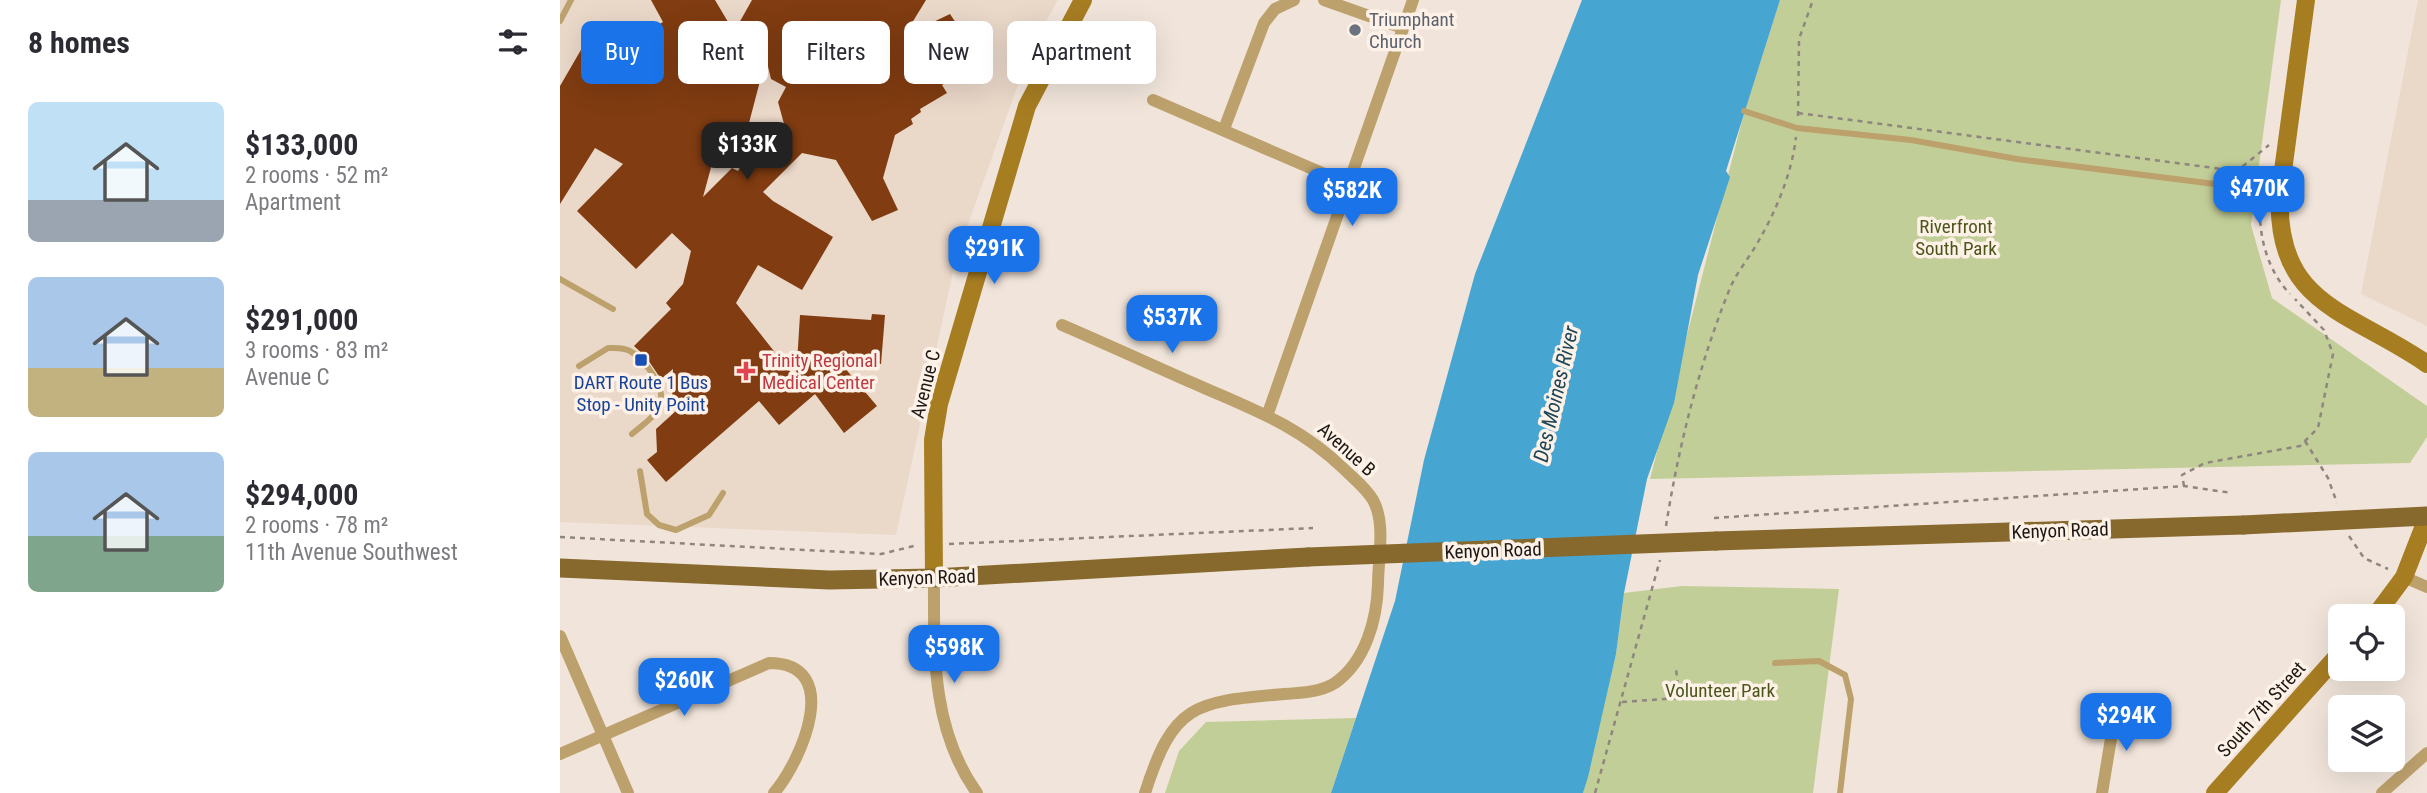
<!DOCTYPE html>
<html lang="en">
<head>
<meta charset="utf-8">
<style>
  body { margin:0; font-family:"Roboto Condensed",sans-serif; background:#f7f7f7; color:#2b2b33; height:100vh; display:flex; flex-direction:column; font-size:26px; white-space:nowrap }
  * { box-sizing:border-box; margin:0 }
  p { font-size:23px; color:#7c7c81 }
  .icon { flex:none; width:38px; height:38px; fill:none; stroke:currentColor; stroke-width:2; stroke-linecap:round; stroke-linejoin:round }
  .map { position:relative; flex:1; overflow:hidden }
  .side { display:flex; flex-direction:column; background:#fff; width:560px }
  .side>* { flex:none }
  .guide { position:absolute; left:21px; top:21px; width:665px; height:63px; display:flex; gap:14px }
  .fabs { position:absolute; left:1768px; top:604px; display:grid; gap:14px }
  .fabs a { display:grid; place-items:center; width:77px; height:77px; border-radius:10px; background:#fff; box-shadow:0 7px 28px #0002; font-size:35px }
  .price { position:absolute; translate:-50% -60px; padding:0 16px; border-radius:14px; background:#1a73e8; color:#fff; font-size:23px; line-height:46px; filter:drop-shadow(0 2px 4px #0008) }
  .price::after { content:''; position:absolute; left:50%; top:42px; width:21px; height:16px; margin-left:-10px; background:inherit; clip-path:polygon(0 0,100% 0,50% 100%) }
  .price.on { background:#222; color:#fff }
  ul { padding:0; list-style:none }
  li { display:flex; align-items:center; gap:21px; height:175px; padding:0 28px }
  li span { display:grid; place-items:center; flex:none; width:196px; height:140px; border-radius:10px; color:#555 }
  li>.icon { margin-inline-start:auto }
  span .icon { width:84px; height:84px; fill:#fffc; stroke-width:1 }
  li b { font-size:30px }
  h2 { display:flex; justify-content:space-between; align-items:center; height:84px; padding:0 28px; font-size:30px }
  .tag { padding:0 24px; border-radius:10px; background:#fff; box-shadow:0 7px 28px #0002; font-size:24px; line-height:63px }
  .tag.on { background:#1a73e8; color:#fff }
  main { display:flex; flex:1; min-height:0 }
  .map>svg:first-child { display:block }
</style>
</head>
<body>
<main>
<section class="side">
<h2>8 homes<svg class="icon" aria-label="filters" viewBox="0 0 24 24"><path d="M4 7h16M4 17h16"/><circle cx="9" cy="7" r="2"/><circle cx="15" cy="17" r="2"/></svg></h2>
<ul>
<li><span style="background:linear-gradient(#bfe0f5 70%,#9aa5b1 0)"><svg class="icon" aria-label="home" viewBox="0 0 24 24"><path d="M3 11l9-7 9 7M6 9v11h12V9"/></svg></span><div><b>$133,000</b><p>2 rooms · 52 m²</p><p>Apartment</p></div></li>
<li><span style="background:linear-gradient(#a9c7e8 65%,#c2b280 0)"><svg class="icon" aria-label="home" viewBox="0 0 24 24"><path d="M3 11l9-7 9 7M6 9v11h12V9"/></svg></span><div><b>$291,000</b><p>3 rooms · 83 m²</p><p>Avenue C</p></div></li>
<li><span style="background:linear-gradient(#a9c7e8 60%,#7fa58c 0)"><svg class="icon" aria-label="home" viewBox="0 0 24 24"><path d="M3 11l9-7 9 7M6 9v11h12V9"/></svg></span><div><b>$294,000</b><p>2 rooms · 78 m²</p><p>11th Avenue Southwest</p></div></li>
</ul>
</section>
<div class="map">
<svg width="1867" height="793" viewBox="0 0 1867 793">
  <rect width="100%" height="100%" fill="#f1e5db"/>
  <path fill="#ead8c9" d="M0,0H498L471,48L396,258L336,535L0,522Z
    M1858,0H1867V326L1801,294Z"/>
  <path fill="#c2ce97" d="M1220,0H1721L1691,225L1712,298L1867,406V437L1850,463L1090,479L1184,113Z
    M1122,586L1279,589L1253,793H1023L1056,654L1064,593Z
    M796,718L771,793H605L619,751L646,722Z"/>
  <path fill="#47a5d2" d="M1022,0H1220L1166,171L1170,177L1138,275L1114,403L1087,479L1064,593L1056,654L1028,777L1023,793H771L835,601L864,460L915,274Z"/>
  <path fill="#813c11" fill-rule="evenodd" d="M91,0H155L174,32L192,0H366L344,36L390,14L408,41L401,73L382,85L387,93L360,109L361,112L351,119L353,124L335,135L323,178L338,210L312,221L276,160L242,153L203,192L213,201L273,237L242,290L198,265L176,303L236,379L240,315L311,320L312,314L325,315L321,364L278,360L317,406L284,433L255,394L219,425L199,401L106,482L87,460L97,452L96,429L117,410L112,404L113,369L101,379L86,357L74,346L111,309L106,303L123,284L131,251L112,233L76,269L17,211L63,164L35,148L0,204V86L29,36L54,51L103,22ZM206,58L211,79L226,87L218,102L226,131L189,123ZM162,127L203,138L189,151L178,171L172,168L143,197Z"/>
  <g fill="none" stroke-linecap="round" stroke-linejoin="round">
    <path stroke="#8e867f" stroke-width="2.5" stroke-dasharray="5 5" stroke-linecap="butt" d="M1238,113L1677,171L1709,145
      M1238,116L1239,39L1253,0
      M1701,201C1697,233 1707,270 1730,294
      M1745,441L1768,478L1777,503
      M1624,486L1622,475L1645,463L1740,446L1758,428L1773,354L1764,330L1735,299
      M1154,518L1624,486L1672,493
      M1106,526C1119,444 1139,365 1170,288C1177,272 1189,258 1198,242C1216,211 1232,173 1236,137
      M1789,536L1804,558L1828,569
      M0,537L321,554L358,545
      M389,544L753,528
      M1062,702L1119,698L1116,668
      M1035,793L1100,560"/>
    <path stroke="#bda16d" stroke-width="6" d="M0,21L11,0
      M1184,111L1237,128L1351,140L1457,159L1718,192
      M0,279L53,309
      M19,366L48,348C55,348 63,347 70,351C85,359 107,389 100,407C95,417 81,426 72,434
      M80,471L87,514L99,525L116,530L149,515L163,493
      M1215,663L1259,661L1285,675L1291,699L1280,793"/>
    <path stroke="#bda16d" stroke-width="12" d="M764,0L843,28
      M593,100L790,185
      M664,129L704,23L715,9L734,0
      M502,325C546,344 590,364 633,383C691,409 737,424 784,469C794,479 806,488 813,500C826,523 818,558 818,584C817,619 806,661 775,683C761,692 741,693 724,694C635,702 614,702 585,793
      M707,416L853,0
      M1844,577L1867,587
      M374,578C374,653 371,729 417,793
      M0,636L68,793
      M0,754L209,663C284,663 242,760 214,793
      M1542,793L1556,708
      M1822,793L1867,753"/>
    <path stroke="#a77d22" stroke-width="18" d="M1746,0L1720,193C1714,306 1791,311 1867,364
      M374,578L373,440L379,404L467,106L523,0
      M1815,616L1844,577L1867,518
      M1655,793L1780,653"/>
    <path stroke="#87682d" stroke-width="19" d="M1156,541L1683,525
      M0,568L269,580L374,578L748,557"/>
    <path stroke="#87682d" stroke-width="19" d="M1683,525L1867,516
      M748,557L1156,541"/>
  </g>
  <circle fill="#6b7280" stroke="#fef2e8" stroke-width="2.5" cx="795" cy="30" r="7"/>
  <rect fill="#1a4fb4" stroke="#fef2e8" stroke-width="2.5" x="74" y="353" width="14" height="14" rx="3.5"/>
  <path fill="#e0444e" stroke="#fef2e8" stroke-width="2.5" d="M182.5 360.5h7v7h7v7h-7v7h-7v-7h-7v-7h7z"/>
  <g text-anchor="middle" stroke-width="7" stroke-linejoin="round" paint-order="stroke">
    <g font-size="19" fill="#5b616d" stroke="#fef2e8" text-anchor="start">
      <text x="809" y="26">Triumphant<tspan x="809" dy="22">Church</tspan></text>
    </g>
    <g font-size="19" fill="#4c561a" stroke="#fef2e8">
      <text x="1396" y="233">Riverfront<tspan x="1396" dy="22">South Park</tspan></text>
      <text x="1160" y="697">Volunteer Park</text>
    </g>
    <g font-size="19" fill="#be3a42" stroke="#fef2e8" text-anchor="start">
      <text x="202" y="367">Trinity Regional<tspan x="202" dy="22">Medical Center</tspan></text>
    </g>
    <g font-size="19" fill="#164399" stroke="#fef2e8">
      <text x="81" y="389">DART Route 1 Bus<tspan x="81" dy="22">Stop - Unity Point</tspan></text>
    </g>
    <g font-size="19" fill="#1c1815" stroke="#fef2e8">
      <text transform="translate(365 384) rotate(-76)" y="7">Avenue C</text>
      <text transform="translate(787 449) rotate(42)" y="7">Avenue B</text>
      <text transform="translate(1500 530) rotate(-2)" y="7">Kenyon Road</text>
      <text transform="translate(933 550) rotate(-2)" y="7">Kenyon Road</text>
      <text transform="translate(367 577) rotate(-2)" y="7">Kenyon Road</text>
      <text transform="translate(1701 709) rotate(-48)" y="7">South 7th Street</text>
    </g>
    <g font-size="21" font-style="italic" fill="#1e4659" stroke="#fef2e8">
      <text transform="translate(996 394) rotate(-77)" y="7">Des Moines River</text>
    </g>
  </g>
</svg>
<div class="fabs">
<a><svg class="icon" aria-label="locate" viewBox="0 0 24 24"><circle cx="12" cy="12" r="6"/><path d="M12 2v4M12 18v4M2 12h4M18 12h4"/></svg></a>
<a><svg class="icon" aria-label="layers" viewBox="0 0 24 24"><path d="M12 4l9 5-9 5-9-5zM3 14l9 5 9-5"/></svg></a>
</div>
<b class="price on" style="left:187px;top:182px">$133K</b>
<b class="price" style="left:1699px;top:226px">$470K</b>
<b class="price" style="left:792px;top:228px">$582K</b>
<b class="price" style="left:434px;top:286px">$291K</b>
<b class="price" style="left:612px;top:355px">$537K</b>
<b class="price" style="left:394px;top:685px">$598K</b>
<b class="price" style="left:124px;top:718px">$260K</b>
<b class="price" style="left:1566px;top:753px">$294K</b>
<div class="guide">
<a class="tag on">Buy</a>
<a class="tag">Rent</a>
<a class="tag">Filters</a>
<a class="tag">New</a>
<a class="tag">Apartment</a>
</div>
</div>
</main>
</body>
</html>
